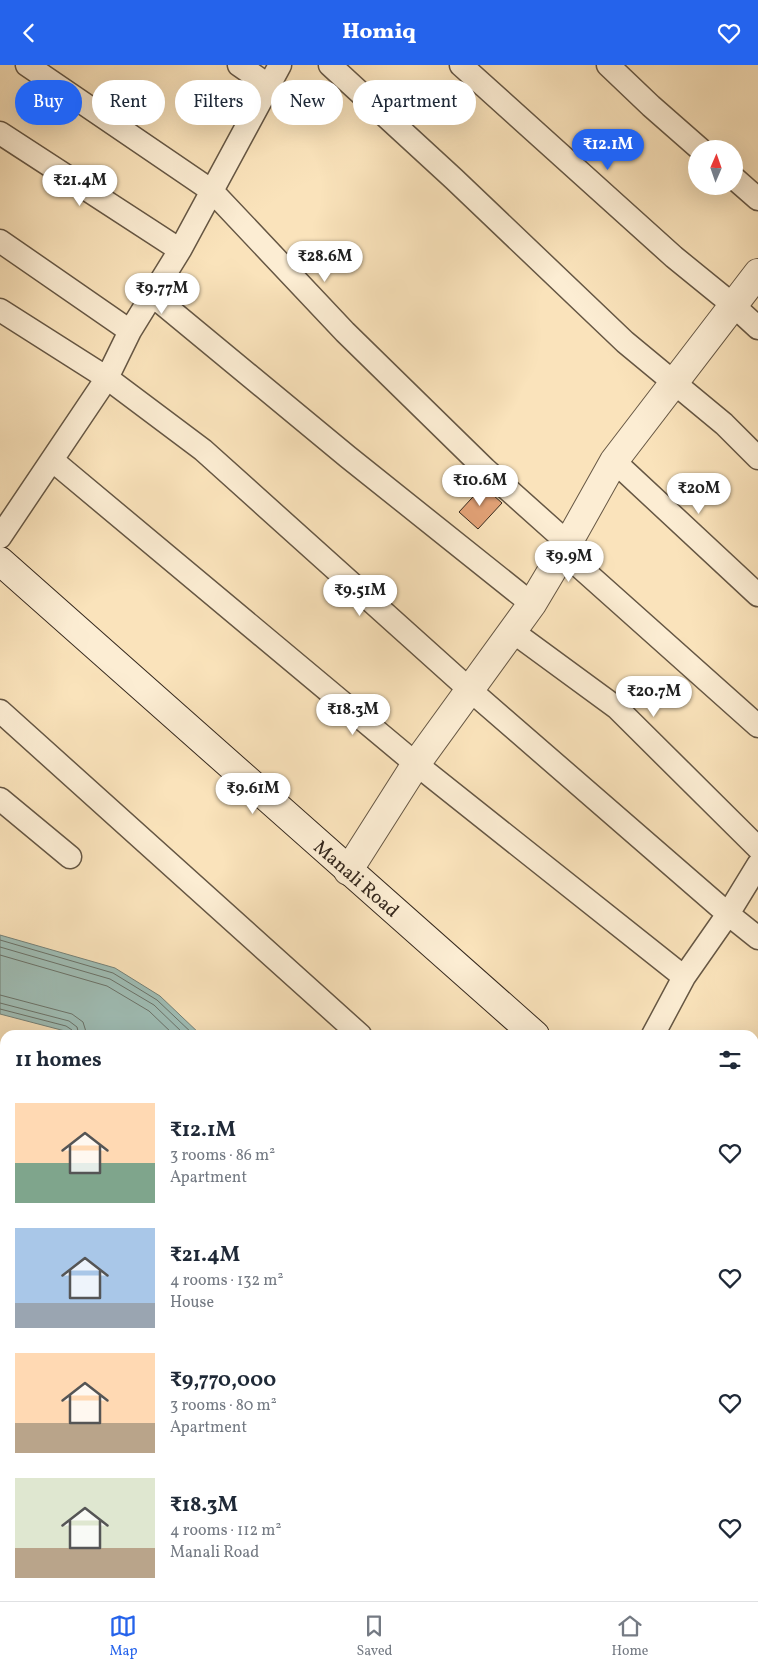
<!DOCTYPE html>
<html lang="en">
<head>
<meta charset="utf-8">
<style>
  body { margin:0; font-family:Vollkorn,serif; background:#f6f6f7; color:#1f2937; height:100vh; display:flex; flex-direction:column; font-size:19px; white-space:nowrap }
  * { box-sizing:border-box; margin:0 }
  p { font-size:16px; color:#747a83 }
  .icon { flex:none; width:28px; height:28px; fill:none; stroke:currentColor; stroke-width:2; stroke-linecap:round; stroke-linejoin:round }
  .map { position:relative; flex:1; overflow:hidden }
  .details { position:absolute; left:0px; top:965px; width:759px; height:571px; display:flex; flex-direction:column; background:#fff; border-radius:15px 15px 0 0; box-shadow:0 5px 20px #0002 }
  .details>* { flex:none }
  .hud { position:absolute; left:15px; top:15px; width:500px; height:45px; display:flex; gap:10px }
  .needle { width:32px; rotate:2deg }
  .fabs { position:absolute; left:688px; top:75px; display:grid; gap:10px }
  .fabs a { display:grid; place-items:center; width:55px; height:55px; border-radius:50%; background:#fff; box-shadow:0 5px 20px #0002; font-size:25px }
  .price { position:absolute; translate:-50% -42px; padding:0 11px; border-radius:18px; background:#fff; color:#222; font-size:16px; line-height:32px; filter:drop-shadow(0 1px 2px #0008) }
  .price::after { content:''; position:absolute; left:50%; top:30px; width:15px; height:11px; margin-left:-8px; background:inherit; clip-path:polygon(0 0,100% 0,50% 100%) }
  .price.on { background:#2563eb; color:#fff }
  ul { padding:0; list-style:none }
  li { display:flex; align-items:center; gap:15px; height:125px; padding:0 15px }
  li span { display:grid; place-items:center; flex:none; width:140px; height:100px; border-radius:0px; color:#555 }
  li>.icon { margin-inline-start:auto }
  span .icon { width:60px; height:60px; fill:#fffc; stroke-width:1 }
  li b { font-size:21px }
  h2 { display:flex; justify-content:space-between; align-items:center; height:60px; padding:0 15px; font-size:21px }
  .chip { padding:0 18px; border-radius:22px; background:#fff; box-shadow:0 5px 20px #0002; font-size:18px; line-height:45px }
  .chip.on { background:#2563eb; color:#fff }
  header { display:flex; justify-content:space-between; align-items:center; height:65px; padding:0 15px; background:#2563eb; color:#fff; font-size:22px; font-weight:800 }
  .dock { display:flex; justify-content:space-around; align-items:center; height:70px; border-top:1px solid #e0e1e3; background:#fff; font-size:14px; color:#747a83 }
  .dock a { display:grid; justify-items:center; gap:2px }
  .dock .on { color:#2563eb }
  .map>svg:first-child { display:block }
</style>
</head>
<body>
<header><svg class="icon" aria-label="back" viewBox="0 0 24 24"><path d="M15 5l-7 7 7 7"/></svg>Homiq<svg class="icon" aria-label="heart" viewBox="0 0 24 24"><path d="M12 20l-8-8c-3-5 5-10 8-4 3-6 11-1 8 4z"/></svg></header>
<div class="map">
<svg width="758" height="1536" viewBox="0 0 758 1536">
  <rect width="100%" height="100%" fill="#fae3bb"/>
  <filter id="stains"><feTurbulence type="fractalNoise" baseFrequency=".004" numOctaves="4"/><feColorMatrix values="0 0 0 0 .2 0 0 0 0 .09 0 0 0 0 .02 0 0 0 .5 -.17"/></filter>
  <radialGradient id="worn" r=".72"><stop offset=".6" stop-color="#630" stop-opacity="0"/><stop offset="1" stop-color="#630" stop-opacity=".3"/></radialGradient>
  <path fill="#9fbdb5" stroke="#758178" d="M0,870L115,903L160,931L201,970H71L65,966L0,949Z
    M754,1418L758,1421V1536H627L621,1531H754Z"/>
  <g fill="none" stroke-linecap="round" stroke-linejoin="round">
    <path stroke="#6a7269" stroke-width="1" d="M0,875L113,908L157,935L194,970
      M0,882L110,914L154,940L185,970
      M0,890L107,921L149,946L174,970
      M0,930L72,949L83,957L87,970
      M0,938L69,956L77,962L79,970
      M0,944L66,961L72,965L73,970"/>
  </g>
  <path fill="#e4a378" stroke="#35281d" d="M483,421L502,438L478,464L459,447Z"/>
  <g fill="none" stroke-linecap="round" stroke-linejoin="round">
    <g stroke="#665744" stroke-width="25">
      <path id="minor" d="M27,0L212,126L345,267L485,404L560,471L563,487L758,661
        M239,0L268,20
        M330,0L454,114L625,277L724,359L758,393
        M461,0L674,192L733,240L758,263
        M608,0L651,41L700,84
        M0,68L180,185
        M734,113L758,134
        M0,176L130,266
        M152,230L348,392L532,539
        M0,245L107,313L203,385L470,625L728,849L758,873
        M52,395L416,699L684,912
        M614,396L758,530
        M0,472L107,313L130,266L180,185L280,0
        M512,566L617,643L758,783
        M0,646L360,970
        M0,734L70,792
        M653,970L684,912L728,849L758,800"/>
    </g>
    <g stroke="#665744" stroke-width="30">
      <path id="tertiary" d="M348,806L416,699L532,539L563,487L614,396L758,208"/>
    </g>
    <g stroke="#35281d" stroke-width="30">
      <path id="secondary" d="M0,496L535,970
        M754,1162L758,1165"/>
    </g>
    <use href="#minor" stroke="#fcedd3" stroke-width="22"/>
    <use href="#tertiary" stroke="#fcedd3" stroke-width="28"/>
    <use href="#secondary" stroke="#fcedd3" stroke-width="28"/>
  </g>
  <g text-anchor="middle" stroke-width="4" stroke-linejoin="round" paint-order="stroke">
    <g font-size="19" fill="#35281d" stroke="#fcedd3">
      <text transform="translate(357 813) rotate(41)" y="7">Manali Road</text>
    </g>
  </g>
  <rect width="100%" height="100%" filter="url(#stains)"/>
  <rect width="100%" height="100%" fill="url(#worn)"/>
</svg>
<div class="fabs">
<a><svg class="needle" viewBox="-14 -14 28 28"><path d="M0-13l5 13h-10z" fill="#e53935"/><path d="M0 13l5-13h-10z" fill="#747a83"/></svg></a>
</div>
<b class="price on" style="left:608px;top:106px">₹12.1M</b>
<b class="price" style="left:80px;top:142px">₹21.4M</b>
<b class="price" style="left:325px;top:218px">₹28.6M</b>
<b class="price" style="left:162px;top:250px">₹9.77M</b>
<b class="price" style="left:480px;top:442px">₹10.6M</b>
<b class="price" style="left:699px;top:450px">₹20M</b>
<b class="price" style="left:569px;top:518px">₹9.9M</b>
<b class="price" style="left:360px;top:552px">₹9.51M</b>
<b class="price" style="left:654px;top:653px">₹20.7M</b>
<b class="price" style="left:353px;top:671px">₹18.3M</b>
<b class="price" style="left:253px;top:750px">₹9.61M</b>
<div class="hud">
<a class="chip on">Buy</a>
<a class="chip">Rent</a>
<a class="chip">Filters</a>
<a class="chip">New</a>
<a class="chip">Apartment</a>
</div>
<section class="details">
<h2>11 homes<svg class="icon" aria-label="filters" viewBox="0 0 24 24"><path d="M4 7h16M4 17h16"/><circle cx="9" cy="7" r="2"/><circle cx="15" cy="17" r="2"/></svg></h2>
<ul>
<li><span style="background:linear-gradient(#ffd9b3 60%,#7fa58c 0)"><svg class="icon" aria-label="home" viewBox="0 0 24 24"><path d="M3 11l9-7 9 7M6 9v11h12V9"/></svg></span><div><b>₹12.1M</b><p>3 rooms · 86 m²</p><p>Apartment</p></div><svg class="icon" aria-label="heart" viewBox="0 0 24 24"><path d="M12 20l-8-8c-3-5 5-10 8-4 3-6 11-1 8 4z"/></svg></li>
<li><span style="background:linear-gradient(#a9c7e8 75%,#9aa5b1 0)"><svg class="icon" aria-label="home" viewBox="0 0 24 24"><path d="M3 11l9-7 9 7M6 9v11h12V9"/></svg></span><div><b>₹21.4M</b><p>4 rooms · 132 m²</p><p>House</p></div><svg class="icon" aria-label="heart" viewBox="0 0 24 24"><path d="M12 20l-8-8c-3-5 5-10 8-4 3-6 11-1 8 4z"/></svg></li>
<li><span style="background:linear-gradient(#ffd9b3 70%,#b9a48a 0)"><svg class="icon" aria-label="home" viewBox="0 0 24 24"><path d="M3 11l9-7 9 7M6 9v11h12V9"/></svg></span><div><b>₹9,770,000</b><p>3 rooms · 80 m²</p><p>Apartment</p></div><svg class="icon" aria-label="heart" viewBox="0 0 24 24"><path d="M12 20l-8-8c-3-5 5-10 8-4 3-6 11-1 8 4z"/></svg></li>
<li><span style="background:linear-gradient(#dfe7d0 70%,#b9a48a 0)"><svg class="icon" aria-label="home" viewBox="0 0 24 24"><path d="M3 11l9-7 9 7M6 9v11h12V9"/></svg></span><div><b>₹18.3M</b><p>4 rooms · 112 m²</p><p>Manali Road</p></div><svg class="icon" aria-label="heart" viewBox="0 0 24 24"><path d="M12 20l-8-8c-3-5 5-10 8-4 3-6 11-1 8 4z"/></svg></li>
</ul>
</section>
</div>
<nav class="dock">
<a class="on"><svg class="icon" aria-label="map" viewBox="0 0 24 24"><path d="M3 6l6-2 6 2 6-2v14l-6 2-6-2-6 2zM9 4v14M15 6v14"/></svg>Map</a>
<a><svg class="icon" aria-label="saved" viewBox="0 0 24 24"><path d="M7 4h10v16l-5-4-5 4z"/></svg>Saved</a>
<a><svg class="icon" aria-label="home" viewBox="0 0 24 24"><path d="M3 11l9-7 9 7M6 9v11h12V9"/></svg>Home</a>
</nav>
</body>
</html>
